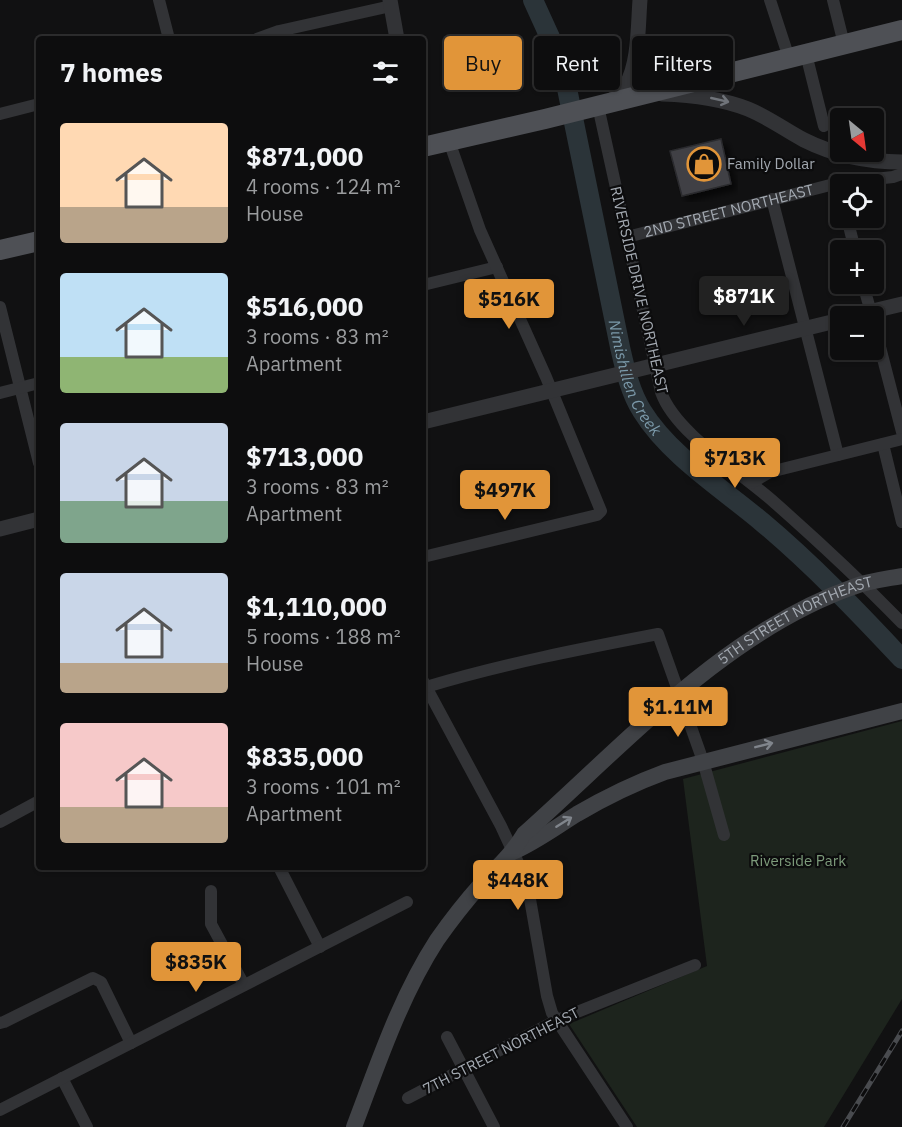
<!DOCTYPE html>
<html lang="en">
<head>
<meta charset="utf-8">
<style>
  body { margin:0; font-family:"IBM Plex Sans",sans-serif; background:#161617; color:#f1f3f6; height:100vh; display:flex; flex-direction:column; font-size:22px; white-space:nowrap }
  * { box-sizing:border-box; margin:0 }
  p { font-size:20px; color:#9a9c9e }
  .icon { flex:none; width:33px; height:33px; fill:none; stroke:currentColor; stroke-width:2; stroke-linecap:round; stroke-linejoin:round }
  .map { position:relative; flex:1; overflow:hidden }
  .drawer { position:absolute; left:36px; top:36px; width:390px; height:834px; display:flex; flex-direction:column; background:#0d0d0e; border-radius:6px; box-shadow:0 2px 4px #0004,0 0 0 2px #2d2d2e }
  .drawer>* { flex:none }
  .top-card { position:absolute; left:444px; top:36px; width:368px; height:54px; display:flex; gap:12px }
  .needle { width:39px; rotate:151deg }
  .fabs { position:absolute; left:830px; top:108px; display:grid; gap:12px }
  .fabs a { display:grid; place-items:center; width:54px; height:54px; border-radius:6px; background:#0d0d0e; box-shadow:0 2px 4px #0004,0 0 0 2px #2d2d2e; font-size:30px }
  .price { position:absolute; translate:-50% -51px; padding:0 14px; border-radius:6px; background:#e19539; color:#111; font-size:20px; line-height:39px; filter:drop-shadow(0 2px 3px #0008) }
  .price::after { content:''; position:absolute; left:50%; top:36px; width:18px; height:14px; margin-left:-9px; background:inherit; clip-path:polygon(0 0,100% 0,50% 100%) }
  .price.selected { background:#222; color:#fff }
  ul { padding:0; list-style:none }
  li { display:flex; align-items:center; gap:18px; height:150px; padding:0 24px }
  li span { display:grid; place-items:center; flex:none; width:168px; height:120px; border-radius:6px; color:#555 }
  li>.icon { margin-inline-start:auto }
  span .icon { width:72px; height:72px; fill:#fffc; stroke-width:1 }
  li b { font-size:26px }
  h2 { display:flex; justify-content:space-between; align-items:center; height:72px; padding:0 24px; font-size:26px }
  .pill { padding:0 21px; border-radius:6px; background:#0d0d0e; box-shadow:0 2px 4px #0004,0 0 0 2px #2d2d2e; font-size:21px; line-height:54px }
  .pill.selected { background:#e19539; color:#111 }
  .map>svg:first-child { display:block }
</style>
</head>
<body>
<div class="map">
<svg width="902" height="1127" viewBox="0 0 902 1127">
  <defs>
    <filter id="shadow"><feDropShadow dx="5.5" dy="5.5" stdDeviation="3" flood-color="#0009"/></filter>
  </defs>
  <rect width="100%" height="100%" fill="#111112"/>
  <path fill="#1d241d" d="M902,721V999L824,1127H637L569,1024L707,966L683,779Z"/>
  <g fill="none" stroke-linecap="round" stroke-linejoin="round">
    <path stroke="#2b3439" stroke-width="20" id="s1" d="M533,0L553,44L563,69L620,347C625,369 630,392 642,411C669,455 723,489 762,522C812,564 858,612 902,659"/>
  </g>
  <path fill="#404145" stroke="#2b2b2e" stroke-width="1.5" filter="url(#shadow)" d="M721,139L731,184L682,196L670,151Z"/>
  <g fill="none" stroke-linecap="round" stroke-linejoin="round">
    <g stroke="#323336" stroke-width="12">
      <path d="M159,0L169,39"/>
      <path d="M770,0L789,58"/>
      <path d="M833,0L844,44"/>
      <path d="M257,39L279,31L391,6"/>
      <path d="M806,54L824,126"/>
      <path d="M598,106L661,392C675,433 742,473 775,503C818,541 861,581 902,623"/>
      <path d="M0,114L39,104"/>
      <path d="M772,199L838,455"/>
      <path d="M847,218L855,250"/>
      <path id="s2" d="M627,237L838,183L893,177L902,174"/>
      <path d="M863,284L872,316"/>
      <path d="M423,285L497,267"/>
      <path d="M0,307L39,463"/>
      <path d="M873,320L902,432"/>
      <path d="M0,393L39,383"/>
      <path d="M883,444L902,522"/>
      <path d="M751,483L770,472L902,439"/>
      <path d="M423,557L597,515L601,511L546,377L480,230L449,141"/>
      <path d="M423,681L501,826L527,882L547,996L552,1013L627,1127"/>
      <path d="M426,687C502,664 580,649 658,634L703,761L724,835"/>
      <path d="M0,822L39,801"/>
      <path d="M279,867L320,947"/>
      <path d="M211,891V924L244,985"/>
      <path d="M0,1023L4,1022L93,978L101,982L131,1043"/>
      <path d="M447,1037L494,1127"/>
      <path d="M62,1078L87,1127"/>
      <path d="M408,1098L557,1020L695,965"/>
      <path d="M0,1110L407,902"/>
    </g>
    <path stroke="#323336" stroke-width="15" d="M390,0L397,39
      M662,94C691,95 720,98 748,109C768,117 785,130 804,140C834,155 869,162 902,162
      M609,103C615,97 622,92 626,85C639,64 638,25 640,0
      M852,316L902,304
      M423,422L840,320
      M0,529L39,519"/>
    <g stroke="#404246" stroke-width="16">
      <path d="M513,852C536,842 556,827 577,814C606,797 635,783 665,772L902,711"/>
      <path id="s3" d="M354,1127C378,1064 400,997 437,940C451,920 466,901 482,883C498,866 512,854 524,834C623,746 725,632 853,587C868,581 886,579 902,576"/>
    </g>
    <path stroke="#4e5055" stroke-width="20" d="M423,147L545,119L902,30
      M0,250L39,241"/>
    <g stroke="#494b4f" stroke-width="5">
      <path id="rail" d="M843,1127L902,1031"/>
    </g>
    <use href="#rail" stroke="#0c0c0d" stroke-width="3" stroke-dasharray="9" stroke-linecap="butt"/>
  </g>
  <defs><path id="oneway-shaft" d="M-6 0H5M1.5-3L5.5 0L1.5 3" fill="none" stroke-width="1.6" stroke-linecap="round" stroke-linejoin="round" transform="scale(1.5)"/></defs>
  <use stroke="#70747a" href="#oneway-shaft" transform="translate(720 100) rotate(13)"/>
  <g stroke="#80858c">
    <use href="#oneway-shaft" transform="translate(764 745) rotate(-14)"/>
    <use href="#oneway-shaft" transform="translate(564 822) rotate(-32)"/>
  </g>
  <defs>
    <g id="shop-ring" transform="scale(1.725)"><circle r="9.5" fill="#0c0c0d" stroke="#e19539" stroke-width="1.5"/><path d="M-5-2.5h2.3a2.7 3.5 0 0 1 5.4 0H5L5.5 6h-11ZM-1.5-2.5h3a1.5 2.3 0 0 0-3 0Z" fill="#e19539"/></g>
  </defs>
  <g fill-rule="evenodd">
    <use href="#shop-ring" x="704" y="164"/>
  </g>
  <g text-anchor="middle" stroke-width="4.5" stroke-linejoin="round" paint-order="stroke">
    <g font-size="15" fill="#a3a9b1" stroke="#0c0c0d" text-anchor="start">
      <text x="727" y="169">Family Dollar</text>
    </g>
    <g font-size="15" fill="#a3a9b1" stroke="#0c0c0d">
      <text dy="5" stroke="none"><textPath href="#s2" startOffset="105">2ND STREET NORTHEAST</textPath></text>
      <text transform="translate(639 290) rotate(77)" y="5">RIVERSIDE DRIVE NORTHEAST</text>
      <text dy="5" stroke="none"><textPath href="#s3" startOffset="690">5TH STREET NORTHEAST</textPath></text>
      <text transform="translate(501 1051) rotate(-27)" y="5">7TH STREET NORTHEAST</text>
    </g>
    <g font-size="15" fill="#7d9b7b" stroke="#0c0c0d">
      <text x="798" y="866">Riverside Park</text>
    </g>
    <g font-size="16" font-style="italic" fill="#7c9aaa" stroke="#0c0c0d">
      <text dy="6" stroke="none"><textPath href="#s1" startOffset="393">Nimishillen Creek</textPath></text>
    </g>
  </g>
</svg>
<div class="fabs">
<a><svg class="needle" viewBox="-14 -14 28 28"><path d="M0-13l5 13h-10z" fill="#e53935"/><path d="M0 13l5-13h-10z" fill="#9a9c9e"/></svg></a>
<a><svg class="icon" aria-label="locate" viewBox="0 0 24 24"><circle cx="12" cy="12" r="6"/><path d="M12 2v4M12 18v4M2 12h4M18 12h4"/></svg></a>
<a>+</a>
<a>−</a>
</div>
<b class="price selected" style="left:744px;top:327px">$871K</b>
<b class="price" style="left:509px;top:330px">$516K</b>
<b class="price" style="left:735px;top:489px">$713K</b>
<b class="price" style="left:505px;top:521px">$497K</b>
<b class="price" style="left:678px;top:738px">$1.11M</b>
<b class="price" style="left:518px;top:911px">$448K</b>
<b class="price" style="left:196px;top:993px">$835K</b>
<div class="top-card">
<a class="pill selected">Buy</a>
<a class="pill">Rent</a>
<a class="pill">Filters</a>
</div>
<section class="drawer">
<h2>7 homes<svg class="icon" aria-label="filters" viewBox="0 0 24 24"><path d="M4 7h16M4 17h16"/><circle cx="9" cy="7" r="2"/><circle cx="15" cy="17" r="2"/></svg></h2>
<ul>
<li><span style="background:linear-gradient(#ffd9b3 70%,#b9a48a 0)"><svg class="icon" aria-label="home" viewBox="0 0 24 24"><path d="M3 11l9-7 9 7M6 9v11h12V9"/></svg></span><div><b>$871,000</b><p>4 rooms · 124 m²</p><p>House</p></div></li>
<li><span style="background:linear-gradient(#bfe0f5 70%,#8fb573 0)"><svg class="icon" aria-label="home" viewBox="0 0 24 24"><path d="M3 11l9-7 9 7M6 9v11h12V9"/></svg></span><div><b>$516,000</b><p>3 rooms · 83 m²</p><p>Apartment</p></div></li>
<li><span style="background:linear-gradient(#c9d6e8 65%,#7fa58c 0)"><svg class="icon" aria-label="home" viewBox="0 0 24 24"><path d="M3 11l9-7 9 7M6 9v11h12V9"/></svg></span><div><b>$713,000</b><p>3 rooms · 83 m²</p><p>Apartment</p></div></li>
<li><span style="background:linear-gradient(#c9d6e8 75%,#b9a48a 0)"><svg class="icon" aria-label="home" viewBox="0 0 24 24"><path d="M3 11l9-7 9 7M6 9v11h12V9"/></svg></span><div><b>$1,110,000</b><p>5 rooms · 188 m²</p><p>House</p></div></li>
<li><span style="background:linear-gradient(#f6c9c9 70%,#b9a48a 0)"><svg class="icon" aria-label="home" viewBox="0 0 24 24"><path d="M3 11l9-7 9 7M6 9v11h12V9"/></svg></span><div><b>$835,000</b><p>3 rooms · 101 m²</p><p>Apartment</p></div></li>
</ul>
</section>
</div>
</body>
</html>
